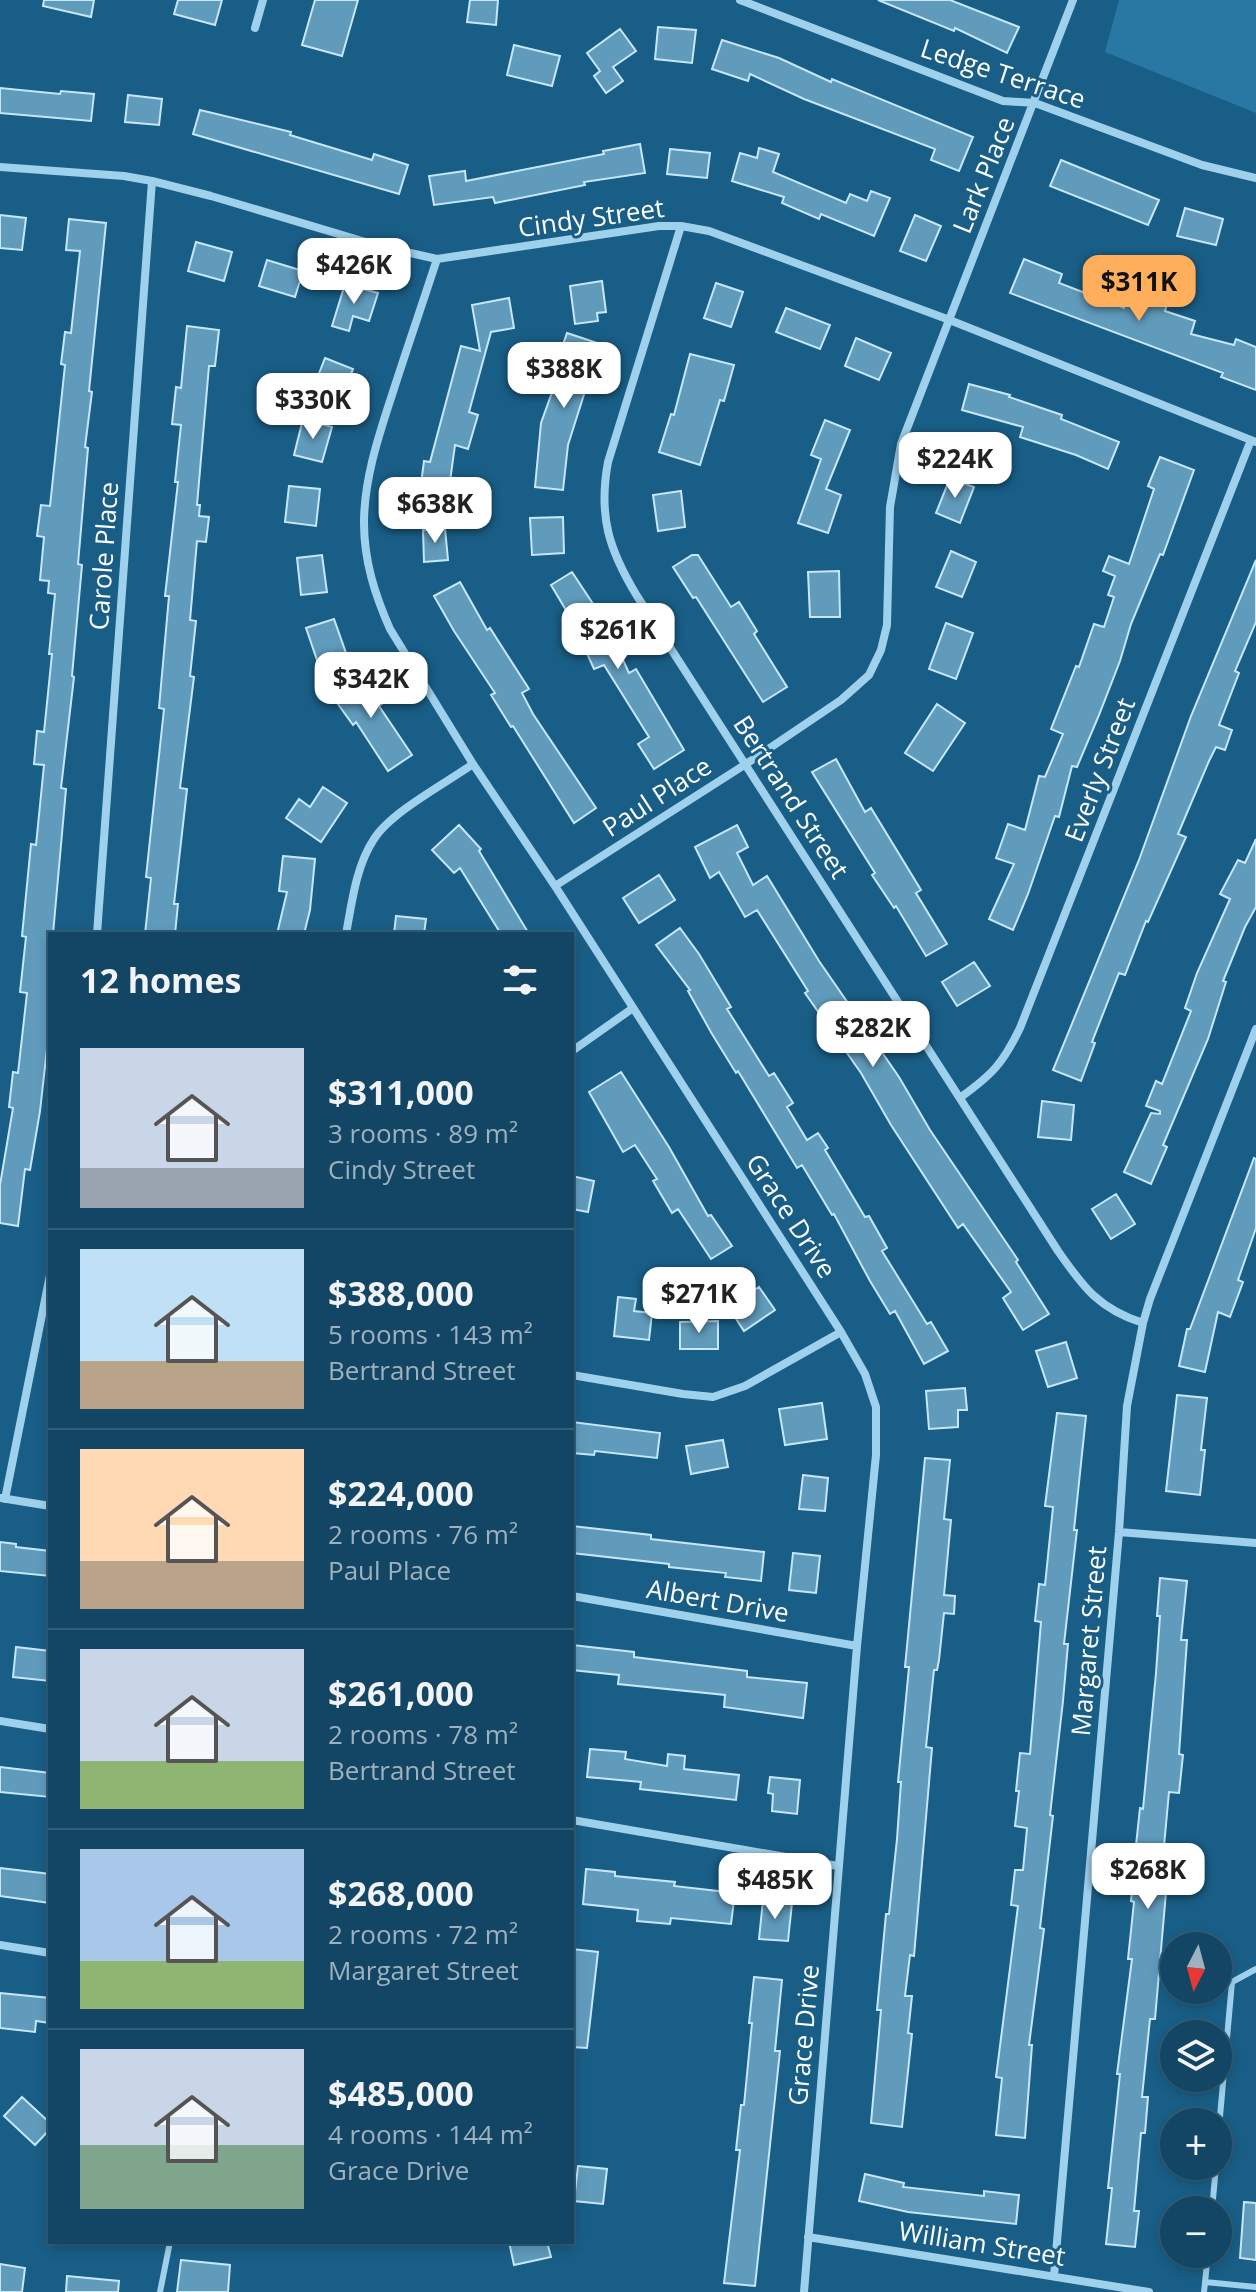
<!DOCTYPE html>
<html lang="en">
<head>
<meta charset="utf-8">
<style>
  body { margin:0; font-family:"Open Sans",sans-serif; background:#20506d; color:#f1f3f6; height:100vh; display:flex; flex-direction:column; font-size:30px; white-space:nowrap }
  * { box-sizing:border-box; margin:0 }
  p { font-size:26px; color:#9db1bf }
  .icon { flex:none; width:44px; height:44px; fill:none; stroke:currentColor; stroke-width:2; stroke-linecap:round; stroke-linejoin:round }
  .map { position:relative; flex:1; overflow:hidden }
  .side { position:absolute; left:48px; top:932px; width:526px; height:1312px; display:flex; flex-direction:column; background:#134664; border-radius:0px; box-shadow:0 4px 12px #0003,0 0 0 2px #325e78 }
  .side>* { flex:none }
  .needle { width:52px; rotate:186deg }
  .controls { position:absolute; left:1160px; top:1932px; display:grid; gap:16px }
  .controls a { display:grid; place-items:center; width:72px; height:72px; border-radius:50%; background:#134664; box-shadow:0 4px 12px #0003,0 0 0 2px #325e78; font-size:40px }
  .price { position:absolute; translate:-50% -68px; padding:0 18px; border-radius:16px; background:#fff; color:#222; font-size:26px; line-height:52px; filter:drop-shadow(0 2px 4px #0008) }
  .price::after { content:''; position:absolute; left:50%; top:48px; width:24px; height:18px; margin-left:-12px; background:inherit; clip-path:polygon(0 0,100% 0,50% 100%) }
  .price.on { background:#ffaf5b; color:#111 }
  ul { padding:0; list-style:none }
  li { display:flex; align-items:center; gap:24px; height:200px; padding:0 32px }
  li+li { border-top:2px solid #325e78 }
  li span { display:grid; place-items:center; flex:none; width:224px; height:160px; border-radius:0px; color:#555 }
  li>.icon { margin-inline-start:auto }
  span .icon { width:96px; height:96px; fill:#fffc; stroke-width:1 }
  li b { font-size:34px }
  h2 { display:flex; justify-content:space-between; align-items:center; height:96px; padding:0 32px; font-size:34px }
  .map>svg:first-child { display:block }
</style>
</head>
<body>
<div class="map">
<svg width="1256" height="2292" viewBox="0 0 1256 2292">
  <rect width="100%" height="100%" fill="#195e86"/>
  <path fill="#2978a3" d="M1119,0H1256V113L1105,52Z"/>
  <path fill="#609bbc" stroke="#c5e7f9" stroke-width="2" d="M44,0H94L91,17L43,6Z
    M178,0H222L215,25L174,14Z
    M315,0H358L342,56L302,45Z
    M470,0H498L496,25L467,22Z
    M878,0H950L1019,27L1007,53L955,28L954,31Z
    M658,27L696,30L692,63L655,59Z
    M620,29L636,51L613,67L623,81L606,93L594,76L600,71L587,53Z
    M722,40L779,58L831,82L832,79L973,137L959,171L931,160L935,149L804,99L750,74L748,81L712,69Z
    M514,45L560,56L552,86L507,75Z
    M0,88L60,94L61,91L94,94L91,121L0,113Z
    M128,95L162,99L159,125L125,122Z
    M200,110L291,132L290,135L372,160L374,154L408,165L399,194L193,134Z
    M640,144L645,173L584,182L585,185L495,203L493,197L434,205L429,176L465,171L466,181L604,154L603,151Z
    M759,148L779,154L773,172L846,203L850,194L867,201L871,191L890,198L874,236L821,214L819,219L782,203L784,197L732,181L740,153L757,158Z
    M670,149L710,153L707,178L667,174Z
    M1061,160L1159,200L1148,225L1050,186Z
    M1185,208L1223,219L1216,245L1177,236Z
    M0,215L26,218L22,250L0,248Z
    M915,215L941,226L926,261L900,251Z
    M69,219L106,223L89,391L92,392L85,447L88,448L78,564L82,565L72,676L74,677L61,788L66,789L53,934H50V984L47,1016L50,1017V1022L40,1111L30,1170L25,1169L18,1226L0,1223V1185L13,1108L9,1107L13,1072L18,1073L27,993L20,992L26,937L22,936L31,844L36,845L44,765L34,764L37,731L44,732L52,654H49L55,594L48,593L49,581L40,580L44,537L37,536L41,505L50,506L65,365L61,364L65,332L71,333L80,251L66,250Z
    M196,242L232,252L224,281L188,271Z
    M1024,259L1062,274L1059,283L1124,308L1130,291L1167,304L1165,311L1195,321L1191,334L1234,345L1236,339L1256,347V390L1221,377L1223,373L1010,293Z
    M267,260L303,271L295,297L259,286Z
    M602,281L606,312L597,313L598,321L575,324L570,286Z
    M716,283L743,292L731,327L704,318Z
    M345,284L378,293L369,321L353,316L349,331L332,326Z
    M509,298L514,328L491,332L469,412L478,415L468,449L455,445L447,503L419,499L424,461L430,462L461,346L480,351L472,305Z
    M786,308L830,325L820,349L776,332Z
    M187,326L219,330L215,366H209L197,505H200L199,516L209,517L206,542L197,541L190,620L196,621L190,676L194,677L180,788L187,789L174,904H178L175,934H145L151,878L146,877L164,709L159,708L169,596H165L178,482H175L181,425L172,424L176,387L181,388Z
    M567,333L600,344L568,445L563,490L535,487L541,423L560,370L555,368Z
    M856,338L891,353L879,380L845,366Z
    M690,354L734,365L724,401L720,400L700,465L659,452L671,414L674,415Z
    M325,358L353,369L341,400L313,389Z
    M969,384L1010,395L1009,397L1062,415L1061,419L1119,442L1108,469L1076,455L1020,437L1023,427L962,410Z
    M303,419L332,427L322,462L294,455Z
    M825,420L850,430L826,489L841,495L828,533L798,523L821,459L811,455Z
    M1160,457L1194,470L1163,555L1160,554L1131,624L1120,661L1099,715L1077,767L1072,766L1059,817L1055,816L1028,894L1013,930L989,919L1014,864L996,858L1008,824L1025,830L1039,776L1045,777L1063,734L1051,729L1076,666L1079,667L1094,624L1104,627L1114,597L1108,595L1115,576L1103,571L1109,556L1129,564L1154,489L1148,486Z
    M950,478L974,487L960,523L936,513Z
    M289,486L320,489L316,526L285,522Z
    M681,491L685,527L658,531L653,495Z
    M563,517L564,553L532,555L530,518Z
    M445,528L448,560L424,562L423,530Z
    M951,551L976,562L962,597L936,587Z
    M322,555L327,592L301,595L297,558Z
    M692,555H698L731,607L739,602L757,631L754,634L787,687L763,702L696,597L693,598L673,567Z
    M1256,560V622L1235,671L1239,673L1219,725L1232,730L1225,750L1216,747L1209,761L1178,834L1186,837L1148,922L1146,921L1125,975L1119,973L1092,1042L1095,1043L1081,1081L1053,1070L1139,860L1191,716Z
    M839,571L840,617H810L808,572Z
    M572,572L607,625L629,673L636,669L684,750L654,769L638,744L649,737L604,665L594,669L580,638L582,637L551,585Z
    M460,582L487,630L490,628L529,689L522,693L533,714L596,808L574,823L513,726L511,727L491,695L495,693L454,631L434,596Z
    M334,619L346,653L318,663L306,628Z
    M946,623L973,633L956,679L929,669Z
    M360,671L383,703L379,706L412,755L388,771L356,722L353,725L330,693Z
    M937,704L965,723L933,771L905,753Z
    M836,759L865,812L871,808L921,890L916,893L947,944L926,956L896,906L894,908L872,875L875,873L812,772Z
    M323,787L347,803L321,842L286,818L299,799L310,807Z
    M459,825L481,849L479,851L529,934H501L460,868L454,873L432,850Z
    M737,825L748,847L737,853L753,885L767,876L819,961L899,1077L930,1130L1018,1260L1016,1262L1049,1314L1023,1330L1003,1298L1011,1292L963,1224L958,1228L891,1125L861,1073L805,993L808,991L757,910L745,917L719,872L710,878L695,847Z
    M1256,839V907L1245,927L1223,981L1226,982L1208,1039L1163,1145L1167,1147L1151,1184L1124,1172L1151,1113L1160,1114V1111L1146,1106L1156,1081L1162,1084L1191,1011L1185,1008L1197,973L1230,899L1220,894L1238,860L1245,863Z
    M283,856L315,859L310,910L304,934H277L287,892L279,891Z
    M659,875L675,900L639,923L623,898Z
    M396,916L426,919L424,934H394Z
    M680,928L699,954L731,1007L727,1009L769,1076L774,1073L793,1103L787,1107L807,1140L818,1133L828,1148L825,1150L865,1217L869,1216L887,1248L882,1251L927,1324L931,1322L948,1351L924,1364L895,1311L890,1314L870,1281L834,1214L832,1215L802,1165L797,1168L738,1071L736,1073L712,1034L688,991L690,990L656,945Z
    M974,962L990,986L957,1006L942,982Z
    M621,1072L669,1147L708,1216L711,1215L732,1246L711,1259L678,1209L672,1213L653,1181L657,1179L635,1145L623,1152L589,1092Z
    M1042,1101L1074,1105L1071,1140L1038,1137Z
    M1254,1158L1256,1159V1228L1238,1280L1243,1282L1230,1317L1218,1312L1205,1372L1179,1366L1187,1329H1190Z
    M572,1176L594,1181L588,1212L572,1209Z
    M1116,1194L1135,1224L1111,1239L1092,1209Z
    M759,1287L775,1310L744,1331L729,1308Z
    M618,1297L636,1299L634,1311L652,1313L649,1340L614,1336Z
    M718,1321V1349H680V1322Z
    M1066,1342L1077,1378L1048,1387L1036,1351Z
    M965,1388L967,1410H958V1427L929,1429L926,1391Z
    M1177,1395L1207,1398L1201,1450H1205L1200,1495L1166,1491Z
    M822,1403L827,1439L785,1445L779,1409Z
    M1057,1413L1086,1416L1074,1530H1077L1064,1644H1068L1063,1701L1050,1815L1053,1816L1040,1928L1044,1929L1029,2045H1032L1025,2138L996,2135L1002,2078L996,2077L1018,1906L1011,1905L1015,1870H1023L1027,1828L1015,1826L1019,1791H1016L1020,1753L1030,1754L1041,1622L1035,1621L1039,1584L1045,1585L1053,1507L1045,1506Z
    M572,1422L660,1433L657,1458L595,1451L594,1455L572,1453Z
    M723,1440L728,1467L691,1474L686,1446Z
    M925,1458L950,1460L944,1519L951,1520L944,1595L955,1596L954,1614L944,1613L939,1660L937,1670H934L926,1747L932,1748L914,1956L910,1955L905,1996H912L908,2033L912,2034L902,2127L871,2123L881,2010H877L886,1914H889L897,1839L901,1782H898L909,1667H905Z
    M803,1475L828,1478L825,1511L799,1509Z
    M572,1526L651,1535V1539L764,1552L761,1581L725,1577L726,1573L669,1567V1564L572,1553Z
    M0,1542L16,1544V1547L50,1551V1576L0,1571Z
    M793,1553L820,1556L816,1593L789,1590Z
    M1160,1578L1187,1581L1181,1640H1187L1179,1754L1183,1755L1179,1793L1169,1792L1162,1868L1168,1869L1155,2019H1150L1142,2097H1148L1145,2133H1141L1134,2211H1139L1135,2247L1106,2244L1112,2188H1108L1120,2074H1117L1132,1959H1128L1134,1902L1131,1901L1136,1845L1140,1808L1143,1809L1156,1673L1160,1616H1157Z
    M572,1645L634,1652V1657L747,1671V1677L807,1683L803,1718L724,1707L725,1695L618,1684L619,1675L572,1670Z
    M16,1647L50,1651V1681L13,1677Z
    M590,1749L626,1752L625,1759L667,1766L668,1754L685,1756L684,1769L739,1775L736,1800L640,1789L641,1782L587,1777Z
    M0,1767L50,1773V1797L0,1792Z
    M770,1777L800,1780L797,1814L772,1811L773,1794L768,1793Z
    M0,1868L50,1874V1903L0,1896Z
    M586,1869L615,1872V1876L675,1882L674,1886L735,1893L731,1924L671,1918L670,1924L637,1921L638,1910L583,1904Z
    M763,1900L792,1903L788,1941L759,1939Z
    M572,1949L598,1952L587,2048L572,2047Z
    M754,1977L782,1980L775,2051H780L755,2286L724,2283L740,2150H736L741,2105H744L752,2023H749Z
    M0,1993L50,1998V2023L36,2021L35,2032L0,2028Z
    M22,2097L50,2123V2129L35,2145L4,2116Z
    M578,2166L607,2169L603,2204L574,2201Z
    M865,2174L904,2183L903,2187L984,2196V2191L1019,2195L1016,2224L908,2212L859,2201Z
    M1244,2202L1256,2203V2260L1240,2258Z
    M509,2242H547L551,2257L514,2265Z
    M181,2260L230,2265L228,2292H177Z
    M0,2264L25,2268L22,2292H0Z
    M67,2276L119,2281L118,2292H66Z"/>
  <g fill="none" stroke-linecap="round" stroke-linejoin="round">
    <path stroke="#a0d1ec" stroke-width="6" d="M1218,2139L1232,1982L1256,1969
      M1212,2210L1216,2166
      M1205,2282L1256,2287
      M160,2292L170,2242
      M1204,2292L1208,2254"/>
    <path stroke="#a0d1ec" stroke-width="8" d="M740,0L1003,101L1035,103L1202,165L1256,178
      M255,28L263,0
      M0,167L124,176L152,181L211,196L379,246L437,259L659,226H681L709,231L947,319L1256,442
      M681,226L608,462C598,516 609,550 637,596L1058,1251C1083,1287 1099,1309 1143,1323
      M437,259C422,305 406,351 391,398C378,438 364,480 364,523C364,561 375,595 390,629L473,764L555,886L841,1332L865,1374L876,1407V1455L857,1646L804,2292
      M555,886L746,764L841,700L869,675L881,650L887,625L890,507L901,444L1073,0
      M97,934L152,181
      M346,934C352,902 356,866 374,839C391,812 446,783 473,764
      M572,1051L633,1008
      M961,1097C993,1074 1003,1063 1020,1028L1251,440
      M572,1375L683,1394L713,1397L745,1386L841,1332
      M1,1498L50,1506
      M5,1499L50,1275
      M1119,1532L1256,1543
      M572,1596L857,1646
      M0,1721L50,1729
      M572,1820L838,1866
      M0,1945L50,1953
      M808,2237L1149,2292
      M1054,2276L1119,1532L1127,1406L1143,1323L1150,1299L1256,1029"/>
  </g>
  <g text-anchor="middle" stroke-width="6" stroke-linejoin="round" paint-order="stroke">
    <g font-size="26" fill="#fff" stroke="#195e86">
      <text transform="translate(1003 74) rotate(18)" y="9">Ledge Terrace</text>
      <text transform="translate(984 175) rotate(-68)" y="9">Lark Place</text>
      <text transform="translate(591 218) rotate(-8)" y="9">Cindy Street</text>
      <text transform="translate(104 556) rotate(-86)" y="9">Carole Place</text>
      <text transform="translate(1100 770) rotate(-69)" y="9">Everly Street</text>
      <text transform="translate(657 797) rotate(-33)" y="9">Paul Place</text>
      <text transform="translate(791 797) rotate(57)" y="9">Bertrand Street</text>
      <text transform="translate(791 1216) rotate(57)" y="9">Grace Drive</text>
      <text transform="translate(718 1601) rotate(10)" y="9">Albert Drive</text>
      <text transform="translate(1089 1641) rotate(-85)" y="9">Margaret Street</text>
      <text transform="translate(804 2035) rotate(-85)" y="9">Grace Drive</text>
      <text transform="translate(982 2244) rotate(9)" y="9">William Street</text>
    </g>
  </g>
</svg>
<div class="controls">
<a><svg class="needle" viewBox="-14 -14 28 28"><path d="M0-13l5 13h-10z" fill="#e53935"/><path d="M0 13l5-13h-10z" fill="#9db1bf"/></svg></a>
<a><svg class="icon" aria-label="layers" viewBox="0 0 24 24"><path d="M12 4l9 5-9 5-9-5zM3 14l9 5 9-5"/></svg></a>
<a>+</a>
<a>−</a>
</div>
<b class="price" style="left:354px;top:306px">$426K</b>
<b class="price on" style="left:1139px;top:323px">$311K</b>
<b class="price" style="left:564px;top:410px">$388K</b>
<b class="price" style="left:313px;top:441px">$330K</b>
<b class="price" style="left:955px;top:500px">$224K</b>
<b class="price" style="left:435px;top:545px">$638K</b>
<b class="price" style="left:618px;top:671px">$261K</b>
<b class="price" style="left:371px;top:720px">$342K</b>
<b class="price" style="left:873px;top:1069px">$282K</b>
<b class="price" style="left:699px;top:1335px">$271K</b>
<b class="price" style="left:1148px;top:1911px">$268K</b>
<b class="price" style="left:775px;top:1921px">$485K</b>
<section class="side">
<h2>12 homes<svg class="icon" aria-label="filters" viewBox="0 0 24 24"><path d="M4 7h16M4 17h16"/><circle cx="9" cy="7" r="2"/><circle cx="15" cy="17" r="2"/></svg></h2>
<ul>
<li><span style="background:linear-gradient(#c9d6e8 75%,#9aa5b1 0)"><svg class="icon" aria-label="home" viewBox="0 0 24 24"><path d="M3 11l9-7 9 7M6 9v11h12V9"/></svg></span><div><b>$311,000</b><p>3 rooms · 89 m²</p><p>Cindy Street</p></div></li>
<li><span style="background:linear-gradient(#bfe0f5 70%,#b9a48a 0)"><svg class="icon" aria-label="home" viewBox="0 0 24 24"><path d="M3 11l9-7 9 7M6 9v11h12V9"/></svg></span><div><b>$388,000</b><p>5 rooms · 143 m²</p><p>Bertrand Street</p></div></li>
<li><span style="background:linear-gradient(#ffd9b3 70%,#b9a48a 0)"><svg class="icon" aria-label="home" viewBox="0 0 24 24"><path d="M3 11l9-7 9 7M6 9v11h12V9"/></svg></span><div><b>$224,000</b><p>2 rooms · 76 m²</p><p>Paul Place</p></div></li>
<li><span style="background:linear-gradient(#c9d6e8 70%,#8fb573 0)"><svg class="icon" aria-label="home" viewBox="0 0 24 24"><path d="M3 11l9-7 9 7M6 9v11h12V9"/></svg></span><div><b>$261,000</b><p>2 rooms · 78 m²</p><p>Bertrand Street</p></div></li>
<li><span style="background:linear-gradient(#a9c7e8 70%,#8fb573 0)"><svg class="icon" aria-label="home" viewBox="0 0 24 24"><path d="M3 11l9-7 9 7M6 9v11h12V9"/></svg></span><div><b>$268,000</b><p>2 rooms · 72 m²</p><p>Margaret Street</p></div></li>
<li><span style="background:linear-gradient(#c9d6e8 60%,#7fa58c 0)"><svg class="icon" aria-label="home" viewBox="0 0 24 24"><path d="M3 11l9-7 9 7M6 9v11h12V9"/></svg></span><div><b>$485,000</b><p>4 rooms · 144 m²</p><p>Grace Drive</p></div></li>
</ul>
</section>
</div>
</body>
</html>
